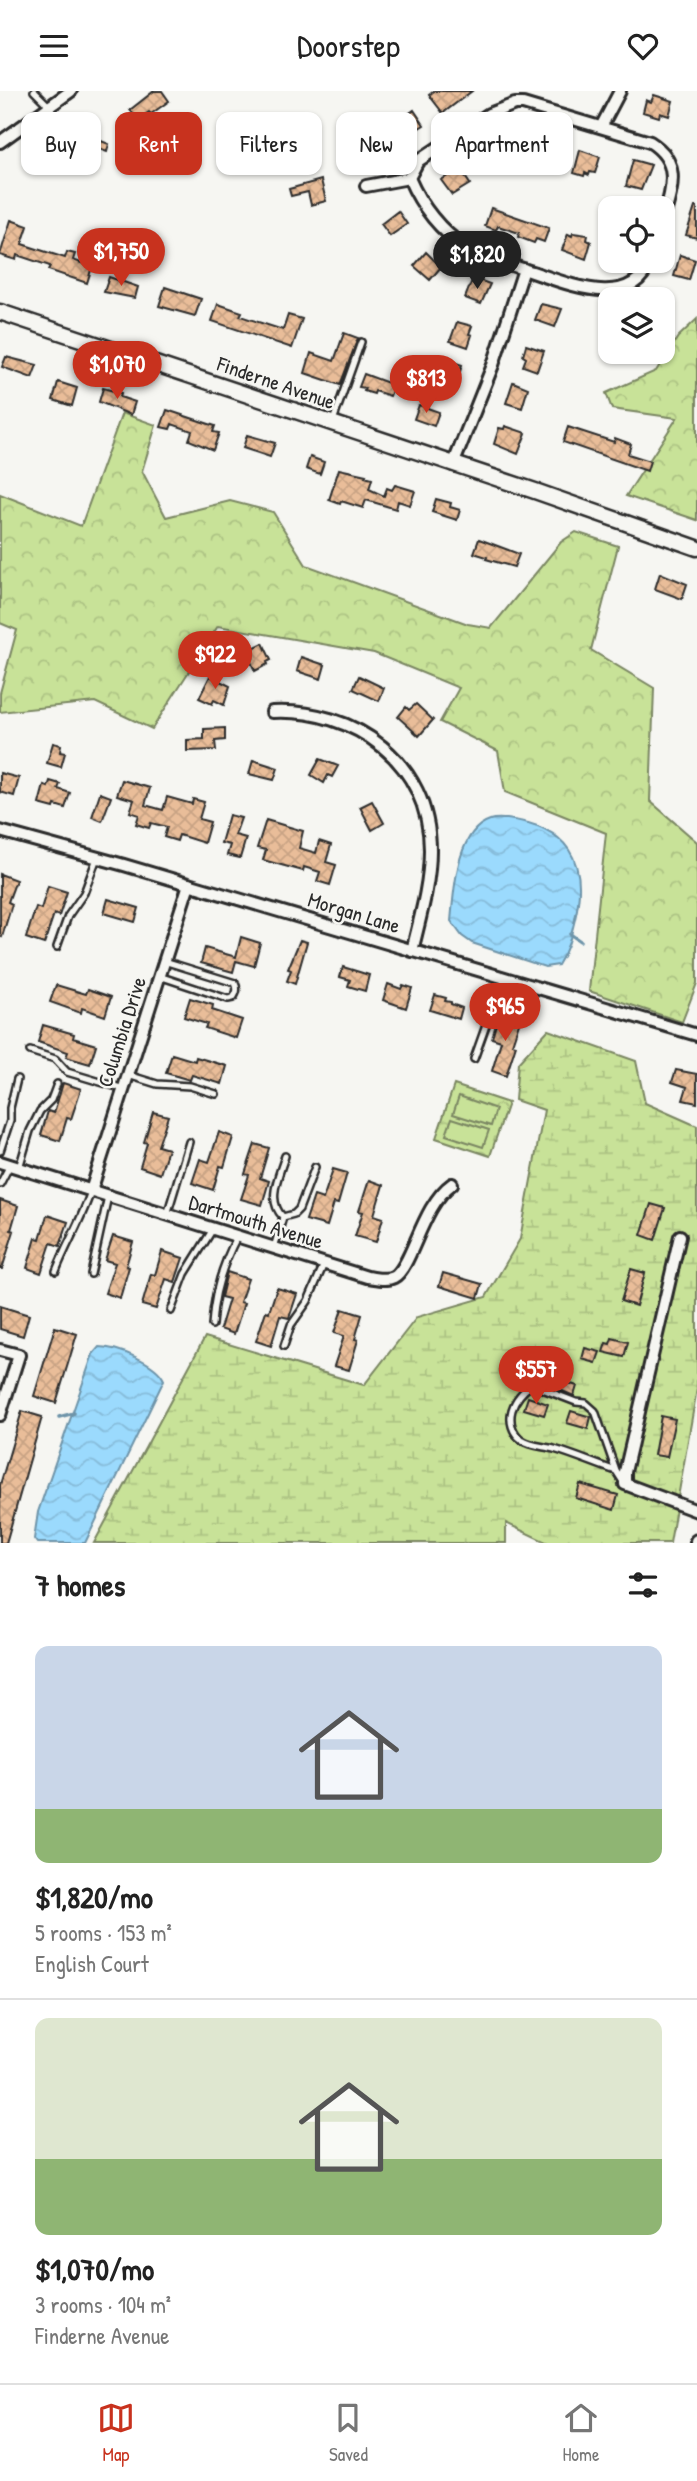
<!DOCTYPE html>
<html lang="en">
<head>
<meta charset="utf-8">
<style>
  body { margin:0; font-family:"Patrick Hand",sans-serif; background:#f2f2f2; color:#222; height:100vh; display:flex; flex-direction:column; font-size:26px; white-space:nowrap }
  * { box-sizing:border-box; margin:0 }
  p { font-size:23px; color:#767676 }
  .icon { flex:none; width:38px; height:38px; fill:none; stroke:currentColor; stroke-width:2; stroke-linecap:round; stroke-linejoin:round }
  .map { position:relative; height:1452px; overflow:hidden }
  .drawer { display:flex; flex-direction:column; background:#fff; flex:1 }
  .drawer>* { flex:none }
  .guide { position:absolute; left:21px; top:21px; width:656px; height:63px; display:flex; gap:14px }
  .controls { position:absolute; left:598px; top:105px; display:grid; gap:14px }
  .controls a { display:grid; place-items:center; width:77px; height:77px; border-radius:14px; background:#fff; box-shadow:0 2px 5px #0004; font-size:35px }
  .price { position:absolute; translate:-50% -60px; padding:0 16px; border-radius:24px; background:#c8321e; color:#fff; font-size:23px; line-height:46px; filter:drop-shadow(0 2px 4px #0008) }
  .price::after { content:''; position:absolute; left:50%; top:42px; width:21px; height:16px; margin-left:-10px; background:inherit; clip-path:polygon(0 0,100% 0,50% 100%) }
  .price.current { background:#222; color:#fff }
  ul { padding:0; list-style:none }
  li { display:grid; align-content:center; gap:14px; height:371px; padding:0 35px }
  li+li { border-top:2px solid #e0e0e0 }
  li span { display:grid; place-items:center; height:217px; border-radius:14px; color:#555 }
  li>.icon { margin-inline-start:auto }
  span .icon { width:126px; height:126px; fill:#fffc; stroke-width:1 }
  li b { font-size:30px }
  h2 { display:flex; justify-content:space-between; align-items:center; height:84px; padding:0 35px; font-size:30px }
  .chip { padding:0 24px; border-radius:14px; background:#fff; box-shadow:0 2px 5px #0004; font-size:24px; line-height:63px }
  .chip.current { background:#c8321e; color:#fff }
  header { display:flex; justify-content:space-between; align-items:center; height:91px; padding:0 35px; background:#fff; font-size:32px; font-weight:600 }
  .tab-bar { display:flex; justify-content:space-around; align-items:center; height:98px; border-top:2px solid #e0e0e0; background:#fff; font-size:19px; color:#767676 }
  .tab-bar a { display:grid; justify-items:center; gap:4px }
  .tab-bar .current { color:#c8321e }
  .map>svg:first-child { display:block }
</style>
</head>
<body>
<header><svg class="icon" aria-label="menu" viewBox="0 0 24 24"><path d="M4 6h16M4 12h16M4 18h16"/></svg>Doorstep<svg class="icon" aria-label="heart" viewBox="0 0 24 24"><path d="M12 20l-8-8c-3-5 5-10 8-4 3-6 11-1 8 4z"/></svg></header>
<div class="map">
<svg width="697" height="1452" viewBox="0 0 697 1452">
  <defs>
    <pattern id="forest-crowns" width="20" height="18" patternUnits="userSpaceOnUse" patternTransform="scale(1.75)"><rect width="20" height="18" fill="#c8e298"/><path d="M2 6a3 3 0 1 1 6 0M12 15a3 3 0 1 1 6 0" fill="none" stroke="#acc283"/></pattern>
    <pattern id="wetland-marsh" width="20" height="14" patternUnits="userSpaceOnUse" patternTransform="scale(1.75)"><rect width="20" height="14" fill="#c8e298"/><path d="M1 5h8M5 5V1M11 12h8M15 12V8" fill="none" stroke="#acc283"/></pattern>
    <pattern id="water-waves" width="16" height="10" patternUnits="userSpaceOnUse" patternTransform="scale(1.75)"><rect width="16" height="10" fill="#9bdafd"/><path d="M0 5q4-4 8 0t8 0" fill="none" stroke="#86bbd9"/></pattern>
    <pattern id="building-cross-hatch" width="8" height="8" patternUnits="userSpaceOnUse" patternTransform="scale(1.75)"><rect width="8" height="8" fill="#e9bd99"/><path d="M0 0l8 8M0 8l8-8" fill="none" stroke="#c8a384"/></pattern>
  </defs>
  <rect width="100%" height="100%" fill="#f6f6f2"/>
  <filter id="ink" filterUnits="userSpaceOnUse"><feTurbulence type="fractalNoise" baseFrequency=".0143" numOctaves="2"/><feDisplacementMap in="SourceGraphic" scale="14" xChannelSelector="R" yChannelSelector="G"/><feConvolveMatrix kernelMatrix="1 2 1 2 8 2 1 2 1" color-interpolation-filters="sRGB"/></filter>
  <g filter="url(#ink)">
    <path fill="url(#forest-crowns)" stroke="#7a8662" stroke-width="2" d="M697,228V429L626,405L677,327L612,318L606,302L656,280L678,246Z
      M122,322L156,334L142,380L166,426L230,410L273,421L306,474L468,533L491,537L561,451L576,441L618,455L591,559L654,597L650,710L697,751V892L682,931L589,900L606,742L505,701L498,660L440,631L459,597L374,562L218,535L152,638L95,611L0,621V602L17,539L0,532V403L81,435Z
      M454,994L508,1012L490,1065L436,1047Z"/>
    <path fill="url(#wetland-marsh)" stroke="#7a8662" stroke-width="2" d="M548,939L636,970L645,1012L697,1035V1298L670,1452H548L506,1432V1452H94L205,1246L364,1294L417,1226L486,1206L520,1148L544,1019L515,1009L518,972Z"/>
    <path fill="#c8e298" stroke="#7a8662" stroke-width="2" d="M459,1005L496,1018L491,1035L453,1023Z
      M452,1027L489,1039L483,1056L446,1044Z"/>
    <path fill="url(#water-waves)" stroke="#6e94a9" stroke-width="2" d="M507,728C567,735 589,769 575,828C571,845 568,859 558,874L545,876L472,852L462,845L451,830C454,800 456,740 490,729C495,727 502,728 507,728Z
      M99,1256C117,1256 157,1272 164,1289L85,1452H37L34,1448L38,1421L93,1263Z"/>
    <g fill="none" stroke-linecap="round" stroke-linejoin="round">
      <path stroke="#6e94a9" stroke-width="3.5" d="M570,843L580,850
        M59,1326L74,1322"/>
    </g>
    <path fill="url(#building-cross-hatch)" stroke="#2b2b2b" stroke-width="2" d="M154,0H162L169,10L151,23L149,21L138,29L130,19Z
      M434,0H472L443,22L429,4Z
      M654,4L673,10L669,25L660,22L659,26L643,21L646,9L651,11Z
      M414,19L424,34L406,45L397,31Z
      M374,36L377,55L365,56V53L356,54L354,39Z
      M91,46L109,53L107,61L88,54Z
      M500,46L512,61L495,74L486,62L493,56L491,53Z
      M541,46L561,54L557,70L536,63Z
      M48,49L65,55L62,64L58,62L56,68L43,63Z
      M580,59L600,66L595,82L590,81L589,84L585,82L584,85L574,82Z
      M633,69L651,74L641,99L626,95Z
      M460,78L470,93L452,104L441,89Z
      M321,89L326,110L311,114L308,101L291,105L289,98Z
      M695,116H697V147L686,144Z
      M491,117L549,137L544,151L536,148L534,152L518,146L519,142L498,135L496,139L485,135Z
      M398,120L407,133L390,145L381,133Z
      M11,129L28,135L22,153L65,167L67,161L75,163L73,169L92,176L87,192L48,179L50,175L17,164L16,169L0,164Z
      M573,142L588,144L587,149L591,151L586,168L562,159L568,143L572,145Z
      M426,161L441,176L430,189L414,175Z
      M680,164L695,169L689,189L674,185Z
      M109,186L138,196L135,207L104,201Z
      M473,187L490,193L481,213L465,207Z
      M165,196L201,208L195,225L159,215Z
      M218,213L242,221L240,225L283,239L288,224L302,228L292,257L212,230Z
      M541,213L562,218L555,236L535,229Z
      M457,231L472,235L469,243L472,244L468,256L450,250Z
      M344,242L358,247L340,294L305,282L311,262L334,270Z
      M526,254L544,260L537,280L523,275L526,267L523,265Z
      M6,266L37,274L32,287L2,276Z
      M447,269L462,274L456,294L441,289Z
      M364,283L394,294L390,305L375,300L374,303L364,300L365,297L359,296Z
      M58,291L77,297L72,315L53,309Z
      M513,291L528,297L522,317L506,312Z
      M103,297L121,302L120,306L135,311L131,324L99,311Z
      M419,314L439,321L434,335L414,328Z
      M167,319L215,335L213,341L219,342L213,359L189,349L192,340L172,333L170,338L161,336Z
      M505,335L526,342L518,363L494,353L499,337L504,338Z
      M568,336L614,351L615,347L631,353L628,363L650,370L647,380L563,351Z
      M247,344L275,352L270,366L243,357Z
      M310,366L324,371L320,383L306,378Z
      M339,378L366,384L365,386L372,388L369,398L384,405L387,397L392,399L395,394L415,400L410,414L398,410L396,418L366,409L363,417L341,410L340,413L329,409Z
      M436,408L451,412L450,416L460,419L457,429L432,421Z
      M479,448L519,463L514,476L486,468L487,466L474,462Z
      M660,482L687,493L682,508L655,498Z
      M263,552L271,569L267,571L268,573L255,580L250,569L253,567L249,559Z
      M301,566L325,574L321,588L297,580Z
      M210,585L230,595L224,614L214,609L212,613L199,607Z
      M359,585L384,597L379,610L353,598Z
      M416,613L433,629L419,645L398,626L406,616L409,619Z
      M225,637V649L215,650L216,659L187,660V649L204,648V638Z
      M53,652L61,654L60,661L65,662L61,676L47,672Z
      M320,668L338,675L332,686L328,684L324,692L311,684Z
      M253,669L278,677L274,689L249,683Z
      M0,682L19,687L14,705L0,701Z
      M122,689L150,697L145,714L163,719L167,706L192,713L193,708L204,711L199,728L210,731L204,752L179,744L177,750L164,746L167,736L151,732L149,737L136,733L139,724L130,721L134,709L117,704Z
      M50,690L60,693L58,698L70,702L65,717L55,714L54,717L39,713L44,694L48,696Z
      M100,702L111,706L102,730L92,726Z
      M372,710L384,732L372,739L360,716Z
      M229,724L241,727L235,744L246,747L240,767L227,764L230,754L221,752Z
      M266,729L303,740L299,757L316,762L319,750L331,754L326,771L336,774L330,794L317,790L320,781L304,776L303,780L263,769L266,759L257,757Z
      M0,783L16,789L8,811L12,813L2,846L0,845Z
      M48,795L67,801L59,825L54,823L44,853L26,847L36,816L41,818Z
      M108,808L139,817L135,831L104,822Z
      M241,846L260,852L254,875L236,870L233,881L201,872L205,857L236,866Z
      M300,849L307,851L295,893L287,890L291,879L288,878Z
      M343,876L369,884L365,900L348,895L350,889L340,886Z
      M388,893L401,898L403,894L412,897L406,917L383,909Z
      M56,894L86,903L88,898L111,906L105,925L82,917L81,922L50,911Z
      M435,904L446,907L445,910L451,911V913L462,917L459,928L430,919Z
      M190,907L213,914L212,919L242,929L236,947L205,937L207,933L184,926Z
      M499,923L520,929L512,953L516,954L506,985L492,980L501,950L492,947Z
      M43,934L74,943L73,947L96,954L90,973L66,966L68,961L38,951Z
      M172,963L195,970L196,966L227,975L222,993L192,984L190,989L166,982Z
      M676,979L697,983V1012L683,1009L687,996L672,991Z
      M63,992L81,998L71,1028L67,1027L60,1050L41,1044L48,1020L54,1022Z
      M153,1021L168,1025L158,1055L168,1058L160,1083L140,1076L147,1052L144,1051Z
      M219,1041L233,1046L224,1076L220,1075L213,1099L192,1092L200,1068L209,1071Z
      M255,1053L269,1057L260,1087L269,1090L262,1114L241,1108L249,1084L245,1083Z
      M333,1078L347,1082L338,1113L334,1112L327,1135L306,1129L314,1105L323,1108Z
      M369,1089L383,1094L374,1124L383,1127L376,1151L355,1145L363,1121L359,1120Z
      M0,1109L18,1115L11,1139L14,1140L2,1178H0Z
      M651,1113L665,1117L655,1149L641,1144Z
      M47,1124L68,1131L60,1155L51,1152L41,1182L27,1177L36,1147L40,1148Z
      M113,1145L133,1151L126,1175L129,1176L120,1207L105,1202L115,1172L105,1169Z
      M162,1160L183,1167L175,1191L166,1188L156,1218L142,1214L151,1183L155,1184Z
      M631,1178L645,1182L636,1215L621,1210Z
      M227,1181L248,1188L240,1211L244,1212L234,1243L220,1238L229,1208L221,1206Z
      M443,1182L482,1193L478,1207L439,1195Z
      M277,1197L297,1203L289,1227L280,1225L271,1255L256,1250L266,1220L269,1221Z
      M0,1215L29,1224L23,1245L0,1238Z
      M342,1218L362,1224L355,1248L358,1249L349,1279L334,1275L344,1245L334,1242Z
      M55,1236L77,1243L56,1312L34,1305Z
      M612,1247L628,1251L624,1266L603,1261L606,1252L610,1253Z
      M585,1257L600,1261L596,1272L582,1268Z
      M556,1288L577,1295L574,1305L553,1296Z
      M528,1306L548,1313L544,1324L524,1318Z
      M22,1320L42,1326L6,1452H0V1394Z
      M571,1320L591,1326L588,1338L567,1332Z
      M661,1325L675,1328L667,1366L654,1364Z
      M580,1393L618,1404L614,1419L576,1407Z"/>
    <g fill="none" stroke-linecap="round" stroke-linejoin="round">
      <g stroke="#2b2b2b" stroke-width="10">
        <path id="service" d="M34,0L49,15
          M333,330L361,251
          M57,856L68,825L84,802L97,767
          M159,885L228,908L233,907C237,902 238,898 235,892L164,870
          M30,960L55,968L67,981L124,998
          M474,968L495,909L506,887
          M128,984L157,993L190,995L216,1003
          M0,1060L10,1030V1017L17,988
          M19,1077L30,1040L40,1020L51,1009L57,993
          M0,1093L10,1074
          M167,1124L189,1051
          M283,1126C266,1109 279,1085 285,1065
          M274,1157L283,1126L294,1123L299,1118L315,1076
          M56,1180C67,1152 82,1128 91,1100
          M91,1183L108,1105
          M171,1220L185,1183L213,1138
          M212,1234C214,1201 222,1174 237,1146
          M284,1255L291,1234L308,1210L324,1173
          M616,1380C595,1373 575,1364 554,1358C543,1355 531,1355 522,1349C512,1342 509,1330 512,1319C515,1309 523,1299 532,1294L576,1311L586,1312L595,1320L616,1380L623,1391"/>
      </g>
      <g stroke="#2b2b2b" stroke-width="16">
        <path id="minor" d="M601,36L620,0
          M0,51L71,0
          M409,87C421,115 441,140 466,157C483,168 507,172 526,179C562,190 631,223 650,170
          M366,95L409,87L418,70L489,23L515,13H523L650,51C682,71 672,98 663,129
          M453,374L493,274L524,178
          M272,621C355,617 430,671 430,759C430,793 420,827 412,860
          M0,740L124,774L697,944
          M0,1071L367,1186C376,1187 386,1190 394,1186C412,1176 422,1114 452,1093
          M91,1100L189,793
          M680,1145L625,1381V1393L697,1420
          M0,1259L19,1264L0,1324"/>
      </g>
      <g stroke="#2b2b2b" stroke-width="18">
        <path id="tertiary" d="M697,1452V1450"/>
      </g>
      <g stroke="#2b2b2b" stroke-width="19">
        <path id="secondary" d="M0,221L535,400L697,457"/>
      </g>
      <use href="#service" stroke="#f6f6f2" stroke-width="5"/>
      <use href="#minor" stroke="#f6f6f2" stroke-width="10"/>
      <use href="#tertiary" stroke="#f6f6f2" stroke-width="12"/>
      <use href="#secondary" stroke="#f6f6f2" stroke-width="14"/>
    </g>
  </g>
  <g text-anchor="middle" stroke-width="5" stroke-linejoin="round" paint-order="stroke">
    <g font-size="21" fill="#2b2b2b" stroke="#f6f6f2">
      <text transform="translate(276 292) rotate(19)" y="7">Finderne Avenue</text>
      <text transform="translate(354 822) rotate(17)" y="7">Morgan Lane</text>
      <text transform="translate(122 941) rotate(-72)" y="7">Columbia Drive</text>
      <text transform="translate(256 1131) rotate(17)" y="7">Dartmouth Avenue</text>
    </g>
  </g>
</svg>
<div class="controls">
<a><svg class="icon" aria-label="locate" viewBox="0 0 24 24"><circle cx="12" cy="12" r="6"/><path d="M12 2v4M12 18v4M2 12h4M18 12h4"/></svg></a>
<a><svg class="icon" aria-label="layers" viewBox="0 0 24 24"><path d="M12 4l9 5-9 5-9-5zM3 14l9 5 9-5"/></svg></a>
</div>
<b class="price" style="left:121px;top:197px">$1,750</b>
<b class="price current" style="left:477px;top:200px">$1,820</b>
<b class="price" style="left:117px;top:310px">$1,070</b>
<b class="price" style="left:426px;top:324px">$813</b>
<b class="price" style="left:215px;top:600px">$922</b>
<b class="price" style="left:505px;top:952px">$965</b>
<b class="price" style="left:536px;top:1315px">$557</b>
<div class="guide">
<a class="chip">Buy</a>
<a class="chip current">Rent</a>
<a class="chip">Filters</a>
<a class="chip">New</a>
<a class="chip">Apartment</a>
</div>
</div>
<section class="drawer">
<h2>7 homes<svg class="icon" aria-label="filters" viewBox="0 0 24 24"><path d="M4 7h16M4 17h16"/><circle cx="9" cy="7" r="2"/><circle cx="15" cy="17" r="2"/></svg></h2>
<ul>
<li><span style="background:linear-gradient(#c9d6e8 75%,#8fb573 0)"><svg class="icon" aria-label="home" viewBox="0 0 24 24"><path d="M3 11l9-7 9 7M6 9v11h12V9"/></svg></span><div><b>$1,820/mo</b><p>5 rooms · 153 m²</p><p>English Court</p></div></li>
<li><span style="background:linear-gradient(#dfe7d0 65%,#8fb573 0)"><svg class="icon" aria-label="home" viewBox="0 0 24 24"><path d="M3 11l9-7 9 7M6 9v11h12V9"/></svg></span><div><b>$1,070/mo</b><p>3 rooms · 104 m²</p><p>Finderne Avenue</p></div></li>
</ul>
</section>
<nav class="tab-bar">
<a class="current"><svg class="icon" aria-label="map" viewBox="0 0 24 24"><path d="M3 6l6-2 6 2 6-2v14l-6 2-6-2-6 2zM9 4v14M15 6v14"/></svg>Map</a>
<a><svg class="icon" aria-label="saved" viewBox="0 0 24 24"><path d="M7 4h10v16l-5-4-5 4z"/></svg>Saved</a>
<a><svg class="icon" aria-label="home" viewBox="0 0 24 24"><path d="M3 11l9-7 9 7M6 9v11h12V9"/></svg>Home</a>
</nav>
</body>
</html>
